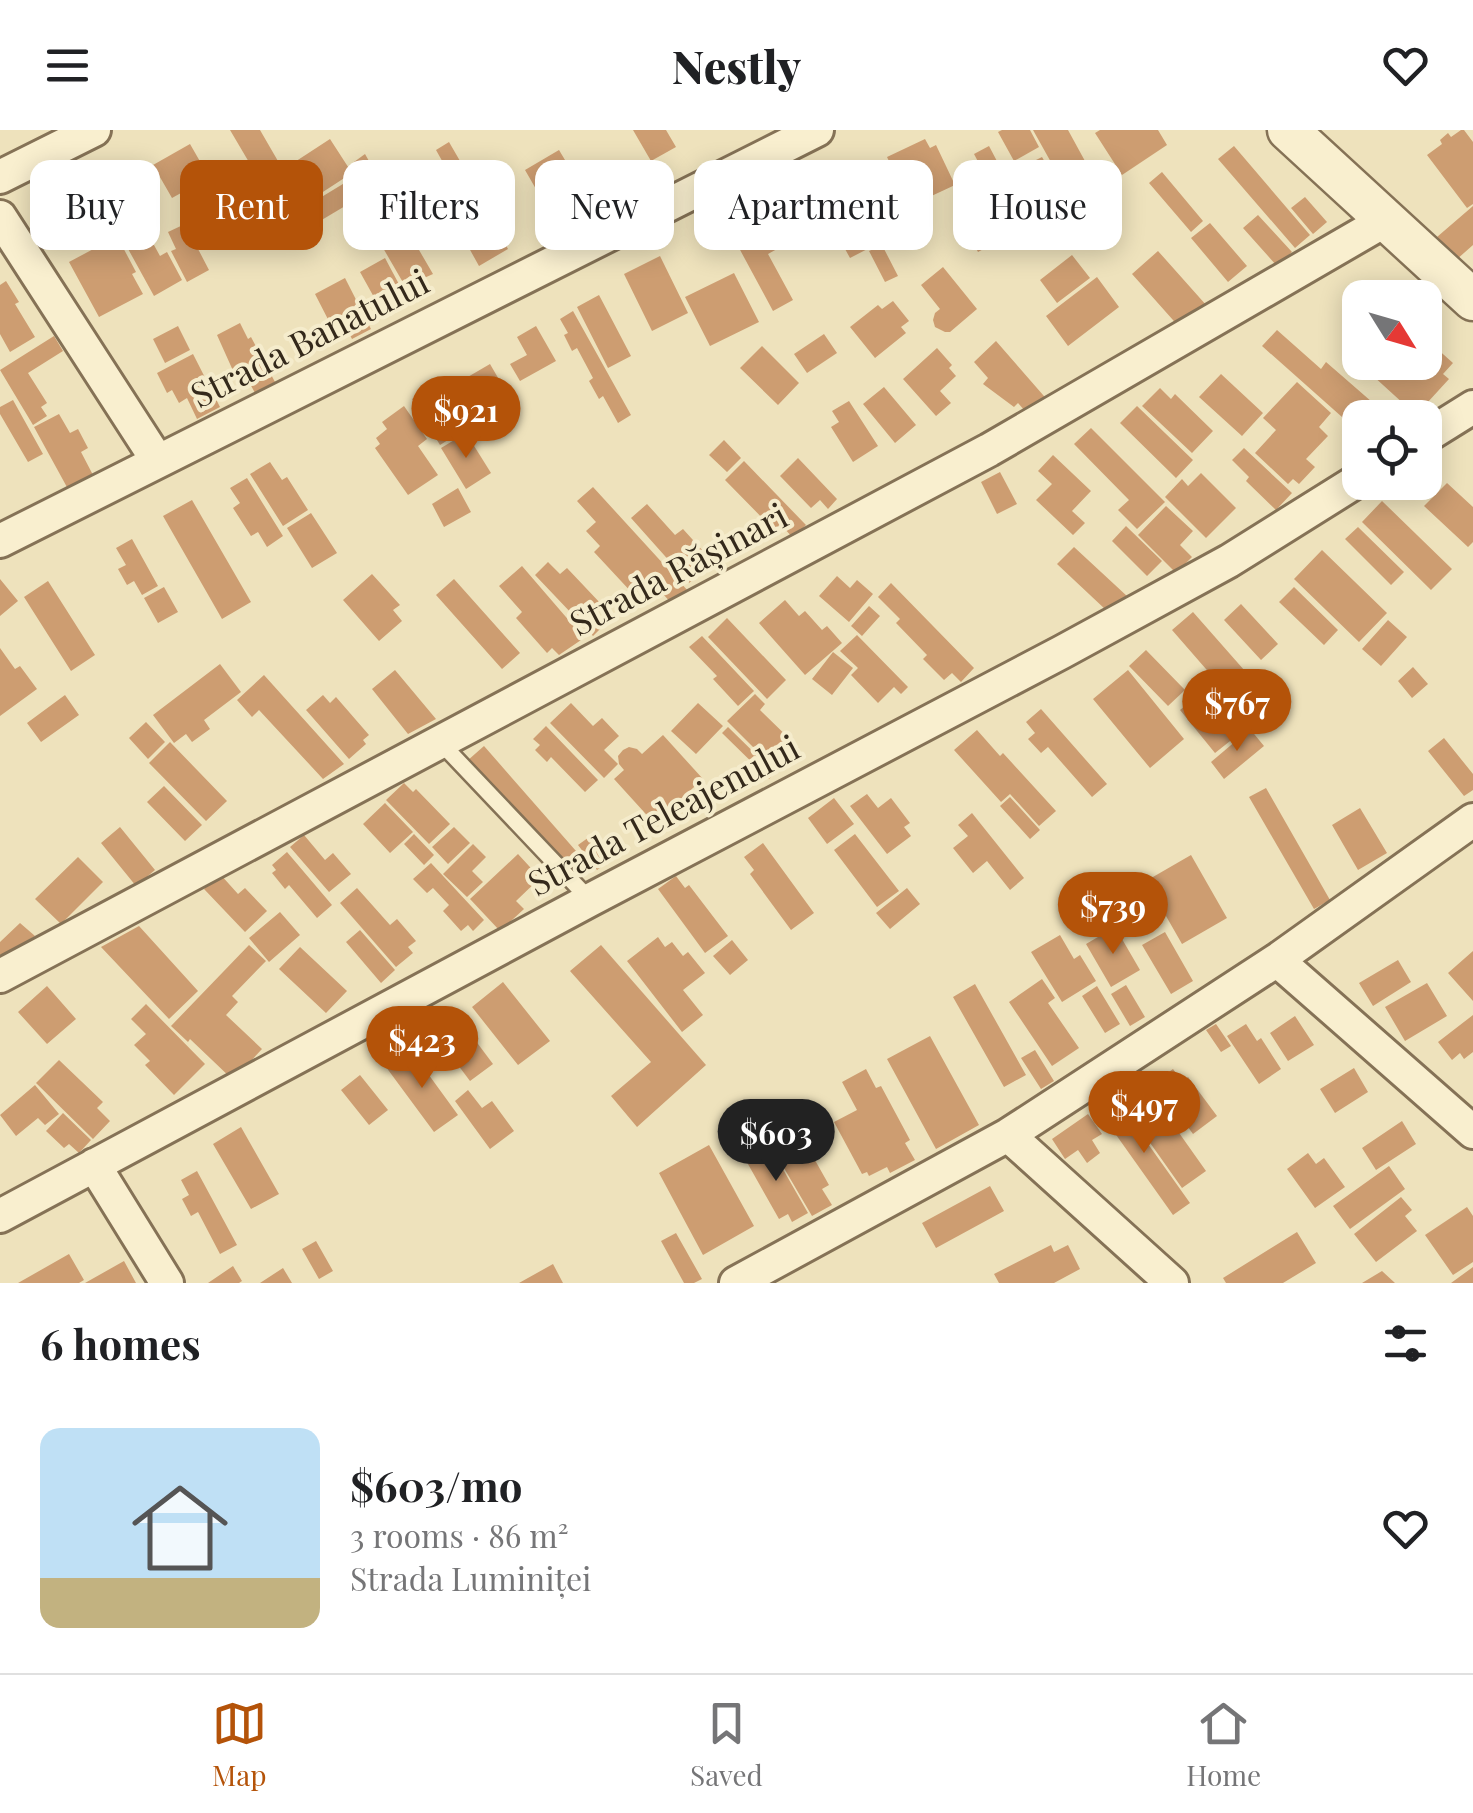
<!DOCTYPE html>
<html lang="en">
<head>
<meta charset="utf-8">
<style>
  body { margin:0; font-family:"Playfair Display",serif; background:#f6f6f6; color:#202124; height:100vh; display:flex; flex-direction:column; font-size:38px; white-space:nowrap }
  * { box-sizing:border-box; margin:0 }
  p { font-size:32px; color:#757577 }
  .icon { flex:none; width:55px; height:55px; fill:none; stroke:currentColor; stroke-width:2; stroke-linecap:round; stroke-linejoin:round }
  .map { position:relative; height:1153px; overflow:hidden }
  .panel { display:flex; flex-direction:column; background:#fff; flex:1 }
  .panel>* { flex:none }
  .guide { position:absolute; left:30px; top:30px; width:1415px; height:90px; display:flex; gap:20px }
  .needle { width:65px; rotate:127deg }
  .tools { position:absolute; left:1342px; top:150px; display:grid; gap:20px }
  .tools a { display:grid; place-items:center; width:100px; height:100px; border-radius:20px; background:#fff; box-shadow:0 5px 25px #0003; font-size:50px }
  .price { position:absolute; translate:-50% -85px; padding:0 22px; border-radius:35px; background:#b45309; color:#fff; font-size:32px; line-height:65px; filter:drop-shadow(0 2px 5px #0008) }
  .price::after { content:''; position:absolute; left:50%; top:60px; width:30px; height:22px; margin-left:-15px; background:inherit; clip-path:polygon(0 0,100% 0,50% 100%) }
  .price.current { background:#222; color:#fff }
  ul { padding:0; list-style:none }
  li { display:flex; align-items:center; gap:30px; height:250px; padding:0 40px }
  li span { display:grid; place-items:center; flex:none; width:280px; height:200px; border-radius:20px; color:#555 }
  li>.icon { margin-inline-start:auto }
  span .icon { width:120px; height:120px; fill:#fffc; stroke-width:1 }
  li b { font-size:42px }
  h2 { display:flex; justify-content:space-between; align-items:center; height:120px; padding:0 40px; font-size:42px }
  .tag { padding:0 35px; border-radius:20px; background:#fff; box-shadow:0 5px 25px #0003; font-size:35px; line-height:90px }
  .tag.current { background:#b45309; color:#fff }
  header { display:flex; justify-content:space-between; align-items:center; height:130px; padding:0 40px; background:#fff; font-size:45px; font-weight:800 }
  .tabs { display:flex; justify-content:space-around; align-items:center; height:140px; border-top:2px solid #e0e0e0; background:#fff; font-size:28px; color:#757577 }
  .tabs a { display:grid; justify-items:center; gap:5px }
  .tabs .current { color:#b45309 }
  .map>svg:first-child { display:block }
</style>
</head>
<body>
<header><svg class="icon" aria-label="menu" viewBox="0 0 24 24"><path d="M4 6h16M4 12h16M4 18h16"/></svg>Nestly<svg class="icon" aria-label="heart" viewBox="0 0 24 24"><path d="M12 20l-8-8c-3-5 5-10 8-4 3-6 11-1 8 4z"/></svg></header>
<div class="map">
<svg width="1473" height="1153" viewBox="0 0 1473 1153">
  <rect width="100%" height="100%" fill="#eee2bc"/>
  <path fill="#cd9d71" d="M230,0H260L293,57L271,71L264,58L258,62L247,42L253,39Z
    M633,0H666L676,17L651,31Z
    M1002,0H1030L1039,17L1014,31L998,2Z
    M1033,0H1068L1097,53L1071,68Z
    M1100,0H1158L1167,15L1122,45L1095,3Z
    M1461,0H1464L1473,12V74L1467,78L1427,25L1442,14L1440,10L1448,3L1451,7Z
    M330,9L352,43L306,73L284,39Z
    M925,9L930,18L936,15L955,55L910,76L887,27Z
    M449,12L478,62L464,70L436,20Z
    M190,14L221,68L192,84L181,63L172,68L153,35Z
    M989,16L1028,90L1013,98L974,24Z
    M1234,16L1310,105L1295,118L1218,29Z
    M559,20L574,45L580,40L588,54L582,58L591,74L556,94L548,79L543,82L536,68L540,66L525,40Z
    M365,24L382,54L320,91L310,74L361,43L354,32Z
    M1042,27L1067,71L1051,80L1026,35Z
    M868,30L876,44L881,41L904,84L880,98L849,41Z
    M123,41L144,79L137,84L160,126L167,122L182,150L154,166L94,57Z
    M844,41L881,112L850,128L839,108L849,104L822,53Z
    M1162,42L1203,91L1191,102L1149,53Z
    M84,47L99,73L78,85L63,60Z
    M479,67L508,119L479,136L450,84Z
    M1305,67L1327,92L1313,104L1291,78Z
    M995,74L1011,104L978,122L967,101L975,97L969,88Z
    M1473,76V115L1456,130L1437,107Z
    M394,77L433,144L424,148L430,158L412,168L368,92Z
    M1258,85L1292,122L1277,136L1243,98Z
    M1210,93L1247,136L1228,152L1191,108Z
    M185,94L209,140L187,152L171,121L176,119L168,102Z
    M752,94L756,102L765,97L777,119L768,124L793,170L773,181L732,105Z
    M119,110L136,142L132,144L143,164L99,187L69,132L99,116L101,119Z
    M882,115L898,146L885,152L869,121Z
    M1158,121L1207,176L1181,199L1132,144Z
    M1072,125L1090,148L1057,173L1040,150Z
    M660,126L688,183L652,201L624,144Z
    M385,128L409,173L392,182L387,174L380,178L360,142Z
    M943,137L977,179L950,202H945L935,197L933,190L935,183L940,179L921,155Z
    M734,143L759,192L710,216L685,167Z
    M1097,147L1119,177L1068,216L1046,186Z
    M345,148L371,199L352,209L345,195L334,201L315,164Z
    M6,151L19,172L15,174L35,207L10,222L0,204V155Z
    M599,165L631,226L608,238L577,177Z
    M893,171L909,191L901,197L906,203L875,228L850,197L878,175L882,179Z
    M573,181L631,285L618,293L603,266L599,269L589,251L593,248L577,218L572,221L564,205L568,203L560,189Z
    M240,193L248,209L251,207L275,252L255,263L248,250L239,254L217,205Z
    M178,196L190,220L165,233L153,209Z
    M536,196L556,231L520,251L510,234L527,225L517,207Z
    M1277,200L1321,239L1326,232L1372,272L1366,279L1376,288H1360V303L1262,216Z
    M824,204L837,223L807,243L794,224Z
    M54,206L63,221L28,243L47,273L41,277L47,286L33,295L0,240Z
    M1425,208L1453,233L1443,244L1449,249L1416,285L1372,245L1384,232H1425Z
    M996,211L1050,273L1032,289L1018,273L1014,277L983,254L988,248L974,232Z
    M762,216L799,253L778,275L740,238Z
    M937,218L952,235L949,238L956,246L940,261L951,273L936,286L903,249Z
    M193,224L220,277L197,289L187,268L179,273L172,260L167,263L157,243Z
    M490,234L515,277L479,299L454,255Z
    M1221,244L1263,283L1242,306L1199,267Z
    M1297,252L1331,283L1319,297L1328,306L1306,329L1315,337L1299,354L1293,349L1288,354L1255,323L1276,300L1263,288Z
    M436,254L464,300L440,315L412,269Z
    M884,257L916,295L895,313L863,274Z
    M1160,258L1171,269L1175,264L1213,301L1192,323L1142,276Z
    M13,270L43,324L28,332L0,284V277Z
    M849,271L878,316L853,332L831,297L839,292L832,281Z
    M404,276L427,309L418,316L438,345L408,365L375,318L380,314L376,308L387,299L382,292Z
    M1137,276L1193,330L1176,348L1120,293Z
    M59,284L70,303L78,299L88,318L81,322L93,345L68,359L34,297Z
    M1091,298L1165,372L1137,399L1118,380L1129,370L1074,314Z
    M466,303L491,343L466,359L441,318Z
    M724,310L741,328L727,342L709,325Z
    M1244,318L1292,363L1276,380L1246,351L1249,347L1232,330Z
    M1053,325L1091,361L1072,381L1085,393L1073,405L1036,370L1052,354L1038,341Z
    M798,328L837,369L828,379L820,370L811,378L780,346Z
    M744,331L806,395L793,408L784,398L778,404L725,350Z
    M270,332L282,350L287,347L308,380L283,396L250,344Z
    M1000,342L1017,374L997,384L981,352Z
    M1201,343L1236,378L1206,408L1165,367L1182,349L1188,356Z
    M247,348L283,406L267,417L258,402L251,406L233,378L240,373L230,358Z
    M1447,353L1473,377V412L1468,417L1424,376Z
    M593,357L689,462L674,476L650,450L634,465L594,422L600,416L586,401L596,392L577,371Z
    M458,358L471,382L444,397L432,374Z
    M192,370L251,472L222,489L163,386Z
    M1382,371L1452,439L1431,460L1362,392Z
    M647,374L675,405L683,399L702,420L694,427L705,439L689,453L631,388Z
    M1166,376L1193,401L1180,415L1192,427L1176,443L1138,405Z
    M311,383L337,423L312,438L287,398Z
    M1126,396L1162,431L1147,446L1112,411Z
    M1358,397L1404,442L1391,455L1345,409Z
    M132,409L158,456L142,465L134,451L127,455L118,439L126,435L116,418Z
    M1074,417L1128,467L1106,480L1057,434Z
    M1322,420L1387,483L1359,512L1294,449Z
    M548,432L560,444L567,438L602,475L596,481L606,493L593,506L535,445Z
    M522,436L584,508L559,525L552,518L547,523L516,488L522,482L499,456Z
    M372,444L400,475L393,480L402,491L379,511L343,470Z
    M837,446L850,458L857,450L873,464L849,492L819,466Z
    M0,449L18,471L0,486Z
    M454,449L520,523L502,539L436,465Z
    M48,451L95,525L71,541L24,467Z
    M891,453L974,538L961,552L952,543L944,550L923,529L927,525L896,493L900,489L878,467Z
    M164,457L178,482L158,493L144,468Z
    M1294,457L1338,500L1324,515L1279,472Z
    M785,470L799,486L805,481L822,500L827,496L842,513L805,545L759,493Z
    M1241,474L1278,514L1261,530L1224,490Z
    M869,476L880,486L862,506L851,496Z
    M1193,482L1274,574L1253,593L1172,500Z
    M727,488L786,550L767,569L708,507Z
    M1388,490L1407,507L1381,536L1362,519Z
    M857,505L908,557L901,564L894,557L878,573L851,545L858,538L840,521Z
    M702,506L754,561L738,576L713,549L717,546L689,517Z
    M0,518L15,539L20,536L37,559L0,586Z
    M1146,520L1185,560L1168,576L1129,536Z
    M833,522L853,538L832,565L812,549Z
    M220,534L241,562L204,590L210,599L192,612L186,604L174,613L153,585Z
    M1413,537L1428,554L1412,568L1398,551Z
    M395,540L436,589L408,604L372,559Z
    M1128,540L1184,609L1150,638L1093,569Z
    M264,545L344,634L323,649L259,580L252,587L237,570Z
    M1208,557L1244,600L1215,623L1180,580Z
    M755,564L765,574L760,580L799,618L777,641L727,591Z
    M65,565L79,585L41,612L27,593Z
    M323,565L330,573L336,567L369,605L363,610L366,614L349,629L306,580Z
    M571,573L593,596L602,588L619,606L604,620L618,634L604,648L550,593Z
    M698,573L723,596L696,624L671,601Z
    M1041,579L1107,654L1092,667L1048,617L1041,623L1028,609L1035,603L1026,592Z
    M146,592L165,612L148,629L129,608Z
    M546,596L598,650L585,662L551,627L547,632L535,620L540,615L533,609Z
    M728,597L775,643L769,649L722,603Z
    M1250,599L1264,616L1224,649L1211,632Z
    M977,600L1000,626L1003,623L1056,681L1039,696L1010,664L1001,672L954,620Z
    M663,605L703,649L654,693L614,649L624,640L619,634L618,626L623,620L629,617L637,619L642,624Z
    M1444,608L1473,644V660L1464,666L1428,621Z
    M170,612L227,671L206,691L149,633Z
    M484,616L576,721L559,736L467,631Z
    M404,653L413,662L416,659L450,694L429,714L386,670Z
    M164,656L202,695L185,711L147,672Z
    M1266,658L1330,770L1314,779L1249,667Z
    M867,664L878,678L891,668L910,693L904,697L911,706L887,724L850,676Z
    M1010,667L1040,700L1030,709L1000,676Z
    M834,668L854,694L827,714L808,688Z
    M385,673L413,702L390,723L363,694Z
    M1360,678L1387,723L1358,740L1332,695Z
    M972,683L1024,748L1010,760L987,731L973,743L953,718L968,706L958,695Z
    M120,697L155,740L136,756L101,713Z
    M454,697L470,713L448,734L432,717Z
    M414,704L434,725L424,735L404,714Z
    M855,704L899,761L877,777L834,720Z
    M304,705L325,730L333,723L351,744L329,762L290,717Z
    M592,705L611,730L597,740L578,715Z
    M763,713L814,783L791,800L750,744L754,740L744,727Z
    M473,714L486,727L472,741L483,752L467,767L443,744Z
    M287,722L332,775L317,788L289,755L285,759L272,743L276,740L272,735Z
    M518,724L540,748L516,771L524,779L500,801L470,769Z
    M1191,725L1227,788L1182,814L1146,751Z
    M78,727L103,752L61,794L35,769Z
    M431,733L484,790L473,801L468,795L461,801L443,781L449,775L433,758L427,763L413,749Z
    M220,744L238,764L245,758L267,781L245,802L204,759Z
    M676,746L685,758L689,755L728,806L705,823L658,759Z
    M357,758L390,795L397,789L416,811L408,817L413,823L396,837L340,773Z
    M907,758L920,774L890,799L876,783Z
    M280,782L300,805L269,832L249,808Z
    M20,793L35,806L2,827L0,824V812Z
    M139,796L198,861L169,889L101,817Z
    M1115,797L1140,840L1111,857L1086,814Z
    M360,800L395,840L381,853L346,812Z
    M1165,802L1193,851L1171,864L1142,815Z
    M1060,805L1074,829L1080,825L1096,851L1062,872L1031,822Z
    M658,807L665,817L672,812L683,826L688,822L705,843L683,860L703,885L682,902L627,831Z
    M732,810L748,830L730,845L713,826Z
    M249,815L266,831L232,866L238,872L226,885L262,919L233,950L190,909L188,912L171,896Z
    M601,815L706,935L637,997L611,966L651,932L570,841Z
    M300,817L347,861L326,883L279,839Z
    M1473,821V871L1448,843Z
    M1398,830L1411,852L1373,876L1359,853Z
    M1042,849L1055,868L1048,873L1079,918L1052,936L1009,872Z
    M503,852L550,911L518,935L472,877Z
    M1427,853L1447,886L1405,911L1385,877Z
    M975,854L1026,945L1004,957L953,867Z
    M1126,855L1145,887L1130,896L1111,864Z
    M47,856L76,889L47,914L18,882Z
    M1097,856L1120,894L1105,903L1082,866Z
    M146,874L205,934L174,965L145,935L150,931L134,915L146,904L131,889Z
    M1473,885V922L1464,929L1460,923L1452,930L1438,912Z
    M1295,886L1314,915L1288,931L1270,903Z
    M460,890L493,934L470,951L437,907Z
    M1216,894L1231,916L1221,922L1206,900Z
    M1246,894L1257,911L1261,908L1281,939L1259,954L1227,906Z
    M930,906L979,995L936,1019L887,929Z
    M410,919L458,985L434,1002L386,937Z
    M1035,920L1054,951L1041,959L1021,928Z
    M59,930L103,972L97,978L110,991L93,1009L36,953Z
    M1354,938L1368,962L1335,983L1320,959Z
    M866,939L876,958L881,956L910,1010L905,1013L915,1030L890,1043L887,1037L869,1046L867,1042L862,1044L834,992L857,980L842,952Z
    M1173,939L1182,952L1188,947L1217,986L1193,1004L1155,952Z
    M360,945L388,980L369,995L341,960Z
    M35,955L59,984L45,995L38,988L16,1006L0,985Z
    M1148,959L1206,1041L1182,1058L1124,976Z
    M468,960L482,978L492,971L514,1001L490,1019L455,971Z
    M1114,966L1190,1073L1173,1085L1097,978Z
    M787,981L796,997L789,1002L800,1020L807,1016L829,1055L822,1059L832,1075L812,1086L760,997Z
    M63,983L91,1010L79,1023L69,1014L64,1018L46,1001Z
    M1088,984L1102,1004L1092,1010L1100,1023L1087,1033L1078,1020L1065,1029L1052,1009Z
    M1402,991L1416,1014L1376,1040L1362,1018Z
    M241,997L279,1064L251,1079L213,1014Z
    M768,1013L808,1083L792,1092L788,1084L779,1089L744,1027Z
    M709,1015L754,1096L703,1125L659,1043Z
    M1308,1023L1316,1034L1324,1028L1345,1057L1315,1078L1287,1039Z
    M1389,1036L1405,1059L1350,1099L1333,1076Z
    M197,1041L237,1115L220,1124L198,1082L191,1086L182,1069L189,1065L181,1050Z
    M990,1056L1004,1081L936,1118L922,1093Z
    M1401,1067L1412,1080L1405,1086L1417,1101L1376,1132L1354,1104Z
    M1467,1077L1473,1086V1132L1453,1145L1425,1105Z
    M1297,1102L1316,1133L1283,1153H1226L1223,1148Z
    M676,1103L702,1149L694,1153H684L661,1111Z
    M316,1111L333,1141L319,1149L302,1119Z
    M1051,1115L1054,1122L1068,1115L1080,1139L1054,1153H999L994,1144Z
    M69,1124L84,1150L79,1153H18Z
    M124,1131L136,1153H85Z
    M553,1134L563,1153H519Z
    M233,1136L242,1151L239,1153H208Z
    M1473,1137V1153H1451Z
    M283,1138L292,1153H260Z
    M1382,1141L1395,1153H1362Z"/>
  <g fill="none" stroke-linecap="round" stroke-linejoin="round">
    <g stroke="#857256" stroke-width="20">
      <path id="service" d="M441,613L590,770"/>
    </g>
    <g stroke="#857256" stroke-width="38">
      <path id="minor" d="M0,47L94,0
        M0,87L157,330
        M1425,307L1473,277
        M0,411L817,0
        M1277,830L1473,1002
        M0,846L989,320L1386,90
        M1008,1005L1172,1153
        M94,1035L167,1153
        M0,1086L590,770L1062,522L1229,431L1360,349
        M736,1153L1008,1005L1277,830L1473,690"/>
    </g>
    <g stroke="#857256" stroke-width="45">
      <path id="tertiary" d="M1288,0L1473,170"/>
    </g>
    <use href="#service" stroke="#f9efcf" stroke-width="15"/>
    <use href="#minor" stroke="#f9efcf" stroke-width="32"/>
    <use href="#tertiary" stroke="#f9efcf" stroke-width="40"/>
  </g>
  <g text-anchor="middle" stroke-width="8" stroke-linejoin="round" paint-order="stroke">
    <g font-size="35" fill="#34291b" stroke="#f5eccc">
      <text transform="translate(310 209) rotate(-27)" y="12">Strada Banatului</text>
      <text transform="translate(679 440) rotate(-28)" y="12">Strada Rășinari</text>
      <text transform="translate(664 686) rotate(-28)" y="12">Strada Teleajenului</text>
    </g>
  </g>
</svg>
<div class="tools">
<a><svg class="needle" viewBox="-14 -14 28 28"><path d="M0-13l5 13h-10z" fill="#e53935"/><path d="M0 13l5-13h-10z" fill="#757577"/></svg></a>
<a><svg class="icon" aria-label="locate" viewBox="0 0 24 24"><circle cx="12" cy="12" r="6"/><path d="M12 2v4M12 18v4M2 12h4M18 12h4"/></svg></a>
</div>
<b class="price" style="left:466px;top:331px">$921</b>
<b class="price" style="left:1237px;top:624px">$767</b>
<b class="price" style="left:1113px;top:827px">$739</b>
<b class="price" style="left:422px;top:961px">$423</b>
<b class="price" style="left:1144px;top:1026px">$497</b>
<b class="price current" style="left:776px;top:1054px">$603</b>
<div class="guide">
<a class="tag">Buy</a>
<a class="tag current">Rent</a>
<a class="tag">Filters</a>
<a class="tag">New</a>
<a class="tag">Apartment</a>
<a class="tag">House</a>
</div>
</div>
<section class="panel">
<h2>6 homes<svg class="icon" aria-label="filters" viewBox="0 0 24 24"><path d="M4 7h16M4 17h16"/><circle cx="9" cy="7" r="2"/><circle cx="15" cy="17" r="2"/></svg></h2>
<ul>
<li><span style="background:linear-gradient(#bfe0f5 75%,#c2b280 0)"><svg class="icon" aria-label="home" viewBox="0 0 24 24"><path d="M3 11l9-7 9 7M6 9v11h12V9"/></svg></span><div><b>$603/mo</b><p>3 rooms · 86 m²</p><p>Strada Luminiței</p></div><svg class="icon" aria-label="heart" viewBox="0 0 24 24"><path d="M12 20l-8-8c-3-5 5-10 8-4 3-6 11-1 8 4z"/></svg></li>
</ul>
</section>
<nav class="tabs">
<a class="current"><svg class="icon" aria-label="map" viewBox="0 0 24 24"><path d="M3 6l6-2 6 2 6-2v14l-6 2-6-2-6 2zM9 4v14M15 6v14"/></svg>Map</a>
<a><svg class="icon" aria-label="saved" viewBox="0 0 24 24"><path d="M7 4h10v16l-5-4-5 4z"/></svg>Saved</a>
<a><svg class="icon" aria-label="home" viewBox="0 0 24 24"><path d="M3 11l9-7 9 7M6 9v11h12V9"/></svg>Home</a>
</nav>
</body>
</html>
